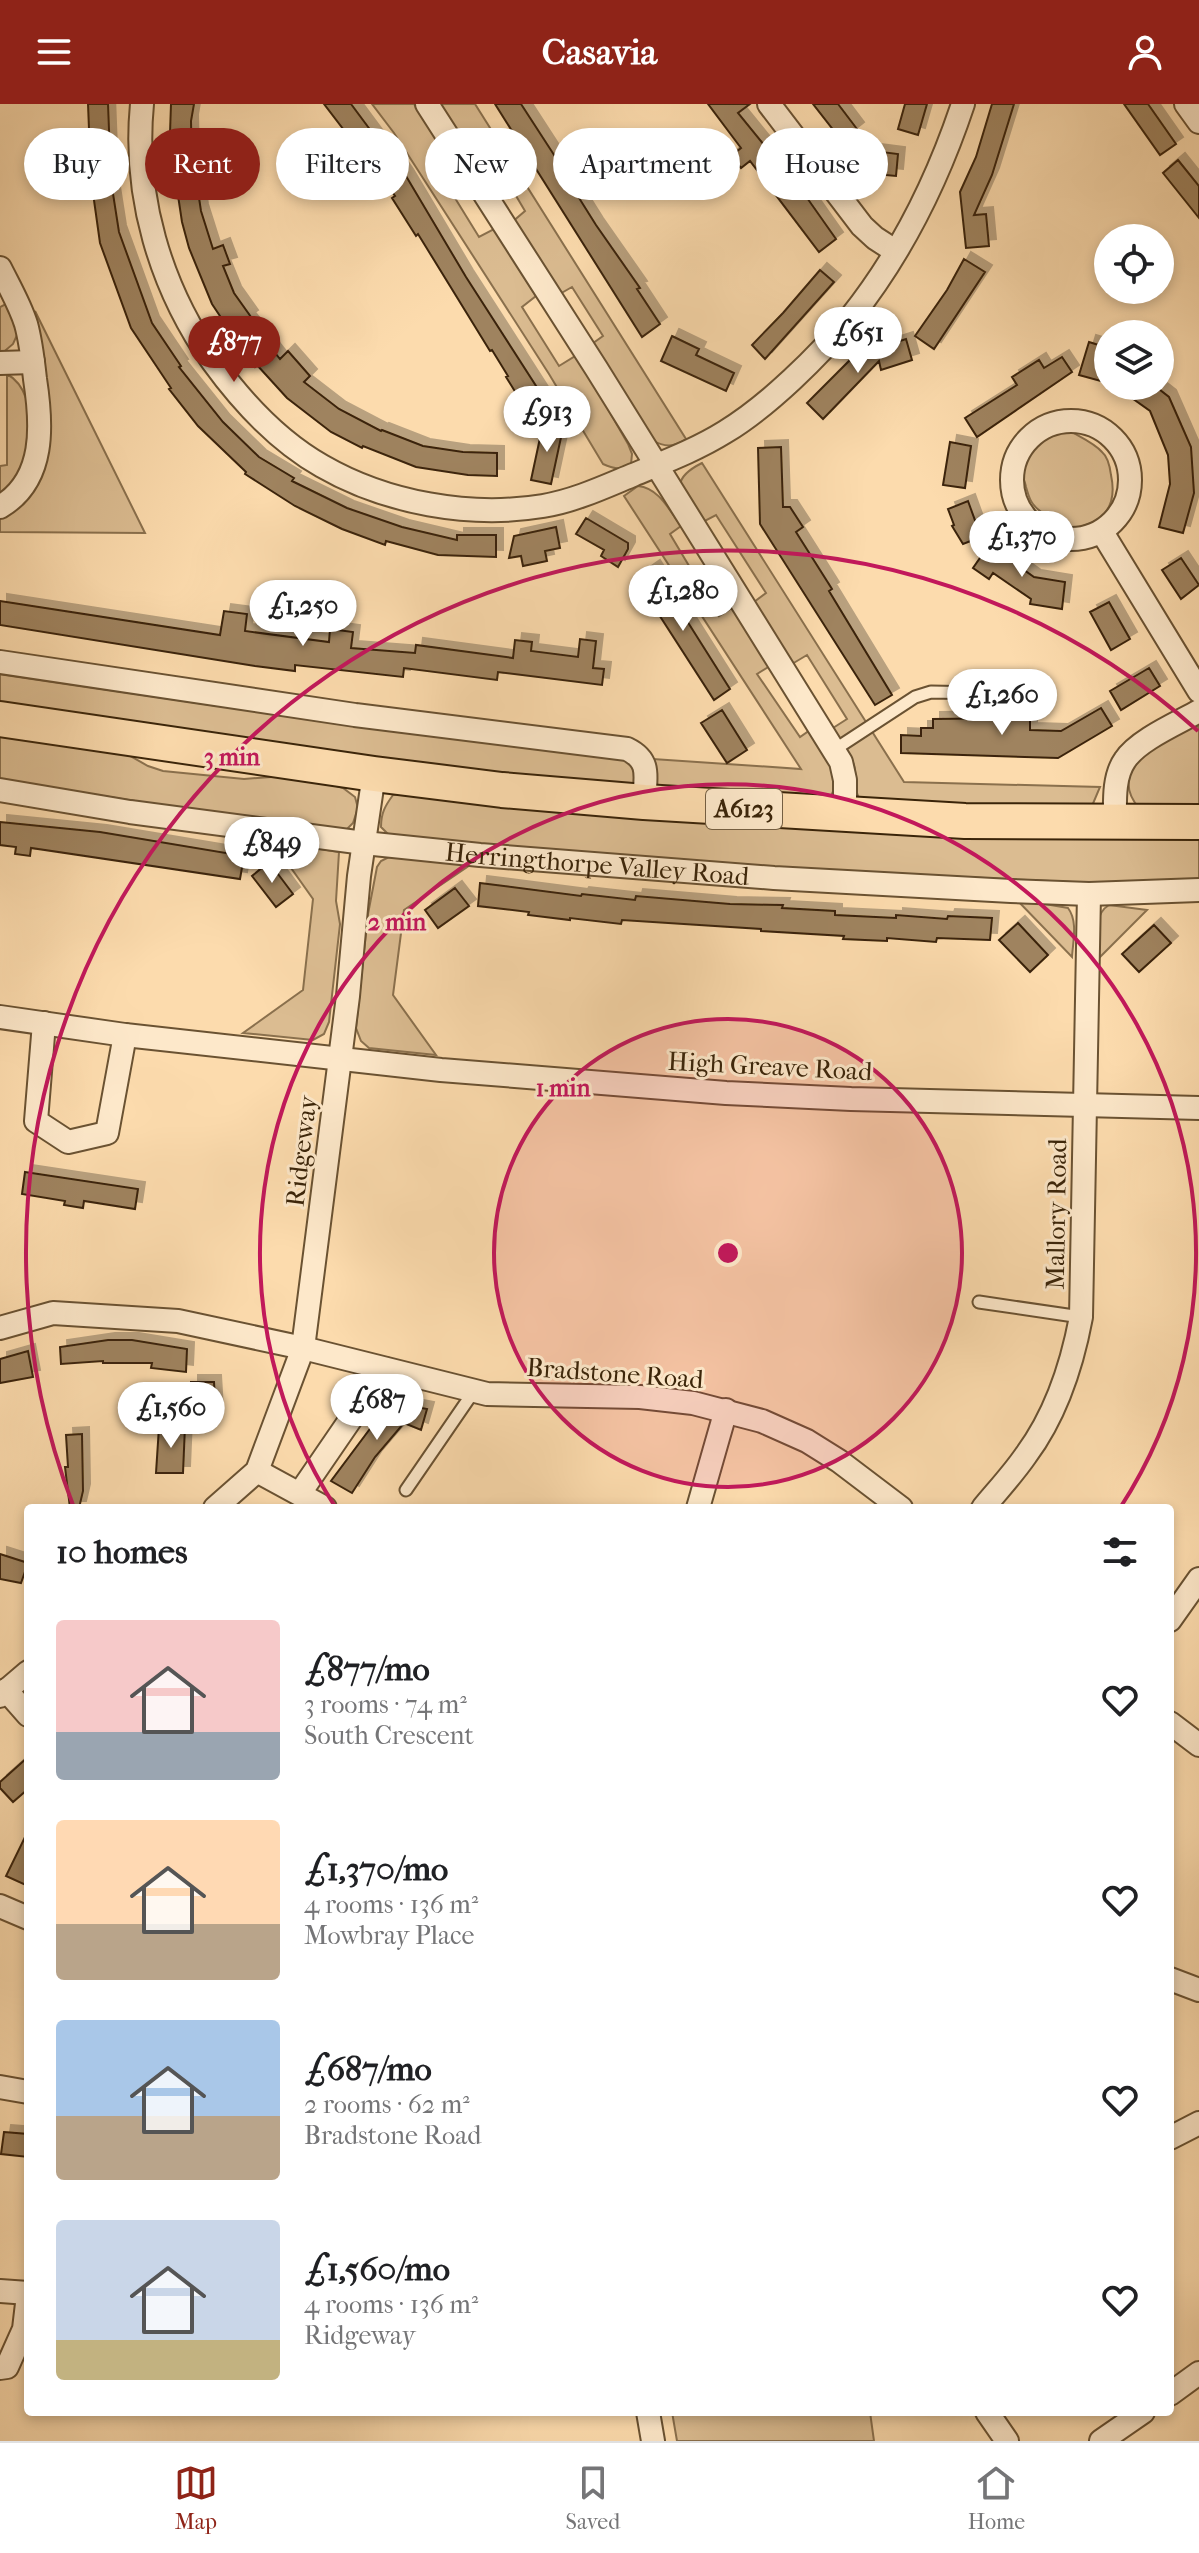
<!DOCTYPE html>
<html lang="en">
<head>
<meta charset="utf-8">
<style>
  body { margin:0; font-family:"IM FELL French Canon",serif; background:#f2f2f2; color:#202124; height:100vh; display:flex; flex-direction:column; font-size:30px; white-space:nowrap }
  * { box-sizing:border-box; margin:0 }
  p { font-size:26px; color:#757577 }
  .icon { flex:none; width:44px; height:44px; fill:none; stroke:currentColor; stroke-width:2; stroke-linecap:round; stroke-linejoin:round }
  .map { position:relative; flex:1; overflow:hidden }
  .drawer { position:absolute; left:24px; top:1400px; width:1150px; height:912px; display:flex; flex-direction:column; background:#fff; border-radius:8px; box-shadow:0 4px 12px #0003 }
  .drawer>* { flex:none }
  .guide { position:absolute; left:24px; top:24px; width:1152px; height:72px; display:flex; gap:16px }
  .fabs { position:absolute; left:1094px; top:120px; display:grid; gap:16px }
  .fabs a { display:grid; place-items:center; width:80px; height:80px; border-radius:50%; background:#fff; box-shadow:0 4px 12px #0003; font-size:40px }
  .price { position:absolute; translate:-50% -68px; padding:0 18px; border-radius:28px; background:#fff; color:#222; font-size:26px; line-height:52px; filter:drop-shadow(0 2px 4px #0008) }
  .price::after { content:''; position:absolute; left:50%; top:48px; width:24px; height:18px; margin-left:-12px; background:inherit; clip-path:polygon(0 0,100% 0,50% 100%) }
  .price.current { background:#8f2418; color:#fff }
  ul { padding:0; list-style:none }
  li { display:flex; align-items:center; gap:24px; height:200px; padding:0 32px }
  li span { display:grid; place-items:center; flex:none; width:224px; height:160px; border-radius:8px; color:#555 }
  li>.icon { margin-inline-start:auto }
  span .icon { width:96px; height:96px; fill:#fffc; stroke-width:1 }
  li b { font-size:34px }
  h2 { display:flex; justify-content:space-between; align-items:center; height:96px; padding:0 32px; font-size:34px }
  .tag { padding:0 28px; border-radius:36px; background:#fff; box-shadow:0 4px 12px #0003; font-size:28px; line-height:72px }
  .tag.current { background:#8f2418; color:#fff }
  header { display:flex; justify-content:space-between; align-items:center; height:104px; padding:0 32px; background:#8f2418; color:#fff; font-size:36px; font-weight:700 }
  .tab-bar { display:flex; justify-content:space-around; align-items:center; height:112px; border-top:2px solid #e0e0e0; background:#fff; font-size:22px; color:#757577 }
  .tab-bar a { display:grid; justify-items:center; gap:4px }
  .tab-bar .current { color:#8f2418 }
  .map>svg:first-child { display:block }
</style>
</head>
<body>
<header><svg class="icon" aria-label="menu" viewBox="0 0 24 24"><path d="M4 6h16M4 12h16M4 18h16"/></svg>Casavia<svg class="icon" aria-label="person" viewBox="0 0 24 24"><circle cx="12" cy="8" r="4"/><path d="M4 21q1-7 8-7t8 7"/></svg></header>
<div class="map">
<svg width="1199" height="2337" viewBox="0 0 1199 2337">
  <defs>
    <filter id="shadow"><feDropShadow dx="7" dy="-7" stdDeviation="0" flood-color="#0004"/></filter>
  </defs>
  <rect width="100%" height="100%" fill="#fcdbad"/>
  <filter id="stains"><feTurbulence type="fractalNoise" baseFrequency=".0025" numOctaves="4"/><feColorMatrix values="0 0 0 0 .2 0 0 0 0 .09 0 0 0 0 .02 0 0 0 .5 -.17"/></filter>
  <radialGradient id="worn" r=".72"><stop offset=".6" stop-color="#630" stop-opacity="0"/><stop offset="1" stop-color="#630" stop-opacity=".3"/></radialGradient>
  <path fill="#dbbc91" stroke="#8a704d" stroke-width="2" d="M372,0H414L455,63L442,73L479,133L494,125L536,192L522,203L559,262L577,251L628,340L632,350L631,360C620,366 614,365 603,360L549,270L394,29Z
    M435,0H475L686,335C673,343 666,344 652,336L589,242L603,232L572,183L558,191L511,119L525,107L486,41L469,52Z
    M8,199L18,229L13,240L0,251V203Z
    M35,207L145,429L0,428V414L7,411L47,299Z
    M7,270C45,291 31,370 0,392V362L7,361Z
    M1065,326L1070,327C1080,333 1094,339 1102,348C1108,353 1110,363 1111,371C1119,408 1097,424 1061,425C1054,414 1041,411 1033,400C1029,395 1028,389 1026,383C1025,377 1021,370 1021,365C1021,342 1047,329 1065,326Z
    M702,359L904,678L1100,683L1092,702L864,699C851,688 858,676 854,661C850,648 840,636 833,624L847,615L807,551L792,560L754,498L766,489L716,411L701,419C684,391 664,378 702,359Z
    M638,382C659,384 669,406 681,422L670,430L719,512L732,504L770,562L757,570L800,633L813,624C829,647 848,669 828,696L454,667L0,602V570L211,601L623,653L801,665L624,392Z
    M1190,622L1199,623V706L1139,704C1105,664 1162,639 1190,622Z
    M0,628L123,648L148,662L163,667L244,675L285,672L323,678L343,684L355,693L358,704L353,719L347,725L335,728L0,676Z
    M409,688L1199,731V776L1117,780L827,767L404,735L390,732L381,723C381,709 385,702 393,691Z
    M272,737L339,748L336,797L340,820L329,918L324,930L313,936L243,929L303,886L313,795Z
    M389,753L473,759L404,806L393,891L436,951L369,944L361,937L356,924L368,810L377,763L381,757Z
    M1016,795L1068,804C1078,817 1073,837 1072,853Z
    M1109,801L1147,806L1098,855C1098,837 1092,811 1109,801Z
    M672,2308H870L874,2337H677Z"/>
  <path fill="#9f835e" stroke="#3a2409" stroke-width="2" filter="url(#shadow)" d="M88,0H108L111,77L119,128L152,219L181,262L179,263L223,318L259,353L294,374L292,377L347,404L402,423L457,436V431H496V453L438,451L386,437L385,441L342,425L295,402L245,370L246,368L198,322L169,285L171,284L131,224L100,139L91,75Z
    M171,0H194L191,17L192,67H195L201,107L213,145L223,141L230,160L223,162L234,189L251,213L248,215L280,255L288,247L310,272L304,278L339,305L381,327L382,326L423,342L463,348L497,349V372L468,371L416,363L363,342L362,344L331,328L287,294L257,261L255,263L235,237L236,236L212,200L189,144L182,118L173,58H169Z
    M324,0H351L380,39L382,38L406,72L466,173L547,299L529,310L506,273L508,272L492,246L490,247L418,130L416,132L392,94L395,92L376,65L367,68L358,55L363,51Z
    M495,0H521L571,77L569,78L596,121L640,184L637,185L660,220L642,233Z
    M708,0H750L738,9L805,91L836,135L819,148L750,57L741,64L731,52L741,44Z
    M813,0H838L857,25L842,37Z
    M905,0H927L918,31L898,25Z
    M992,0H1014L992,71L974,111L986,110L989,142L966,144L960,88L976,53Z
    M1124,0H1148L1176,40L1160,51Z
    M866,46L898,50L896,72L864,69Z
    M1178,56L1199,82V114L1163,69Z
    M964,155L985,168L934,245L915,232L947,186Z
    M820,166L834,178L765,255L752,241L783,209Z
    M672,232L699,245L696,251L734,269L726,287L661,257Z
    M906,235L912,256L881,266L879,257L823,315L807,299L854,252Z
    M1089,238L1105,243L1103,250L1108,252V279L1079,271Z
    M1062,253L1072,268L977,333L965,314L1017,281L1012,273L1039,256L1044,264Z
    M1115,282H1155L1169,293L1191,343L1194,389L1183,429L1159,423L1170,380L1168,351L1150,307Z
    M543,320L563,324L551,380L531,376Z
    M950,338L971,342L965,384L943,381Z
    M781,343L783,403H790L803,423L796,428L832,485L829,487L892,591L875,601L760,420L758,344Z
    M968,397L981,433L963,440L952,422L954,421L948,405Z
    M586,414L628,439V445L618,463L601,452L604,446L576,430Z
    M556,423L560,444L545,447L547,457L523,462L521,452L509,454L514,432Z
    M989,441L1034,473L1065,478L1062,505L1030,500L1031,495L993,469L989,475L973,464Z
    M1181,454L1199,481L1181,495L1162,466Z
    M653,463L730,585L714,596L636,475Z
    M0,497L220,531L224,507L247,510L245,527L329,538L330,525L353,528L351,544L415,549L416,541L513,554L515,536L532,538L531,547L578,553L580,535L596,537L593,564L604,565L602,581L498,568L497,576L404,564L403,573L295,561V567L255,562L0,521Z
    M1109,498L1130,535L1111,546L1090,508Z
    M1149,564L1160,582L1121,606L1110,587Z
    M1101,604L1112,622L1058,654L901,649V631L921,632V624H933V615L1030,614V626L1061,627Z
    M722,606L747,646L727,659L701,619Z
    M0,718L100,728L244,752L240,775L31,744L30,752L15,750L16,743L0,741Z
    M269,758L293,790L276,803L252,772Z
    M480,779L581,792L582,790L635,796L636,792L730,800L783,801L782,804L835,807V811L896,814V811L947,815L948,812L992,814L990,836L937,834L936,838L887,834V837L843,835L844,832L761,827V825L622,816L621,820L570,814V816L528,811L529,808L478,802Z
    M455,784L469,802L438,824L425,806Z
    M1018,819L1048,851L1030,868L999,836Z
    M1154,821L1171,839L1139,868L1122,850Z
    M25,1068L138,1085L135,1105L84,1097L83,1104L64,1101L65,1097L22,1090Z
    M108,1236H132L187,1245L186,1268L151,1264L152,1259H103V1257L61,1260L60,1243Z
    M28,1247L33,1273L0,1279V1255Z
    M191,1278H214L216,1312H191Z
    M390,1298L427,1305L421,1326L404,1319L375,1353L352,1389L331,1377Z
    M185,1322L183,1369H156L159,1323Z
    M82,1330L83,1387L79,1404H70L65,1363H68L66,1331Z
    M0,1450L28,1459L21,1479L0,1475Z
    M28,1653V1685L13,1698L0,1684V1678Z
    M28,1727V1782L6,1772Z
    M4,2028L28,2030V2053L1,2050Z"/>
  <g fill="none" stroke-linecap="round" stroke-linejoin="round">
    <g stroke="#6a5232" stroke-width="15">
      <path id="service" d="M834,646L915,593L931,588L1027,590
        M979,1198L1081,1213
        M406,1386L474,1287"/>
    </g>
    <g stroke="#6a5232" stroke-width="26">
      <g id="minor">
        <path d="M142,0C133,91 160,183 213,258C242,298 278,337 322,362C386,399 470,414 543,402C574,397 604,383 633,371C664,358 696,346 725,328C768,302 819,252 851,213C901,150 938,75 963,0"/>
        <path d="M427,0L596,264L841,658L845,676V712"/>
        <path d="M769,0L862,122L875,134L895,147"/>
        <path d="M1186,0L1199,18"/>
        <path d="M0,164C9,182 20,201 26,220C31,238 33,257 35,275C42,320 46,376 0,403"/>
        <path d="M0,259L33,258"/>
        <circle cx="1071" cy="376" r="59"/>
        <path d="M1102,428L1199,587"/>
        <path d="M0,558L355,611L627,645C652,657 645,674 644,698"/>
        <path id="s1" d="M0,686L130,708L364,739L480,751L774,774L1011,787L1089,790L1199,786"/>
        <path d="M1115,718C1115,699 1113,673 1125,656C1138,636 1178,619 1199,607"/>
        <path d="M0,913L125,931L441,966L726,989L851,995L1199,1004"/>
        <path d="M44,919L36,1017L68,1038L107,1029L125,931"/>
        <path d="M0,1224L53,1209L178,1217L303,1244L487,1290L640,1293L693,1299L762,1317L807,1337L839,1357L901,1404"/>
        <path d="M257,1367L325,1404"/>
        <path d="M300,1389L385,1265"/>
        <path d="M215,1404L257,1367L303,1244L348,892L359,772L374,670"/>
        <path d="M698,1404L726,1306"/>
        <path d="M983,1404C997,1387 1013,1370 1026,1351C1055,1312 1072,1261 1081,1213L1089,790"/>
        <path d="M1170,1516L1199,1475"/>
        <path d="M6,1586L28,1611"/>
        <path d="M0,1592L28,1568"/>
        <path d="M1170,1619L1199,1641"/>
        <path d="M0,1802L28,1814"/>
        <path d="M1170,1875L1199,1886"/>
        <path d="M0,1983L28,1988"/>
        <path d="M1170,2034L1199,2019"/>
        <path d="M0,2187L28,2189"/>
        <path d="M0,2264L7,2263L24,2225L28,2191"/>
        <path d="M1170,2290L1199,2269"/>
        <path d="M648,2308L653,2337"/>
        <path d="M987,2308L1007,2337"/>
        <path d="M1101,2337L1143,2308"/>
      </g>
    </g>
    <g stroke="#3a2409" stroke-width="38">
      <path id="primary" d="M0,615L374,670L502,686L644,698L965,717L1199,718"/>
    </g>
    <use href="#service" stroke="#fde8ca" stroke-width="11"/>
    <use href="#minor" stroke="#fde8ca" stroke-width="22"/>
    <use href="#primary" stroke="#fcdbad" stroke-width="34"/>
  </g>
  <circle cx="728" cy="1149" r="234" fill="#c2185b" fill-opacity=".12"/>
  <g fill="none" stroke="#c2185b" stroke-width="4">
    <circle cx="728" cy="1149" r="234"/>
    <path d="M336 1404A468 468 0 1 1 1120 1404"/>
    <path d="M73 1401A702 702 0 0 1 1198 627"/>
  </g>
  <g text-anchor="middle" stroke-width="6" stroke-linejoin="round" paint-order="stroke">
    <rect fill="#fde8ca" stroke="#745f43" stroke-width="2" x="706" y="685" width="76" height="40" rx="6"/>
    <g font-size="24" font-weight="bold" fill="#3a2409">
      <text x="744" y="713">A6123</text>
    </g>
    <g font-size="26" fill="#3a2409" stroke="#fde8ca">
      <text dy="9" stroke="none"><textPath href="#s1" startOffset="602">Herringthorpe Valley Road</textPath></text>
      <text transform="translate(770 962) rotate(3)" y="9">High Greave Road</text>
      <text transform="translate(301 1047) rotate(-83)" y="9">Ridgeway</text>
      <text transform="translate(1056 1110) rotate(-89)" y="9">Mallory Road</text>
      <text transform="translate(615 1269) rotate(4)" y="9">Bradstone Road</text>
    </g>
  </g>
  <circle cx="728" cy="1149" r="12" fill="#c2185b" stroke="#fde8ca" stroke-width="4"/>
  <g font-size="24" text-anchor="middle" font-weight="bold" fill="#c2185b" stroke="#fde8ca" stroke-width="6" stroke-linejoin="round" paint-order="stroke">
    <text x="232" y="661">3 min</text>
    <text x="397" y="826">2 min</text>
    <text x="563" y="992">1 min</text>
  </g>
  <rect width="100%" height="100%" filter="url(#stains)"/>
  <rect width="100%" height="100%" fill="url(#worn)"/>
</svg>
<div class="fabs">
<a><svg class="icon" aria-label="locate" viewBox="0 0 24 24"><circle cx="12" cy="12" r="6"/><path d="M12 2v4M12 18v4M2 12h4M18 12h4"/></svg></a>
<a><svg class="icon" aria-label="layers" viewBox="0 0 24 24"><path d="M12 4l9 5-9 5-9-5zM3 14l9 5 9-5"/></svg></a>
</div>
<b class="price" style="left:858px;top:271px">£651</b>
<b class="price current" style="left:234px;top:280px">£877</b>
<b class="price" style="left:547px;top:350px">£913</b>
<b class="price" style="left:1022px;top:475px">£1,370</b>
<b class="price" style="left:683px;top:529px">£1,280</b>
<b class="price" style="left:303px;top:544px">£1,250</b>
<b class="price" style="left:1002px;top:633px">£1,260</b>
<b class="price" style="left:272px;top:781px">£849</b>
<b class="price" style="left:377px;top:1338px">£687</b>
<b class="price" style="left:171px;top:1346px">£1,560</b>
<div class="guide">
<a class="tag">Buy</a>
<a class="tag current">Rent</a>
<a class="tag">Filters</a>
<a class="tag">New</a>
<a class="tag">Apartment</a>
<a class="tag">House</a>
</div>
<section class="drawer">
<h2>10 homes<svg class="icon" aria-label="filters" viewBox="0 0 24 24"><path d="M4 7h16M4 17h16"/><circle cx="9" cy="7" r="2"/><circle cx="15" cy="17" r="2"/></svg></h2>
<ul>
<li><span style="background:linear-gradient(#f6c9c9 70%,#9aa5b1 0)"><svg class="icon" aria-label="home" viewBox="0 0 24 24"><path d="M3 11l9-7 9 7M6 9v11h12V9"/></svg></span><div><b>£877/mo</b><p>3 rooms · 74 m²</p><p>South Crescent</p></div><svg class="icon" aria-label="heart" viewBox="0 0 24 24"><path d="M12 20l-8-8c-3-5 5-10 8-4 3-6 11-1 8 4z"/></svg></li>
<li><span style="background:linear-gradient(#ffd9b3 65%,#b9a48a 0)"><svg class="icon" aria-label="home" viewBox="0 0 24 24"><path d="M3 11l9-7 9 7M6 9v11h12V9"/></svg></span><div><b>£1,370/mo</b><p>4 rooms · 136 m²</p><p>Mowbray Place</p></div><svg class="icon" aria-label="heart" viewBox="0 0 24 24"><path d="M12 20l-8-8c-3-5 5-10 8-4 3-6 11-1 8 4z"/></svg></li>
<li><span style="background:linear-gradient(#a9c7e8 60%,#b9a48a 0)"><svg class="icon" aria-label="home" viewBox="0 0 24 24"><path d="M3 11l9-7 9 7M6 9v11h12V9"/></svg></span><div><b>£687/mo</b><p>2 rooms · 62 m²</p><p>Bradstone Road</p></div><svg class="icon" aria-label="heart" viewBox="0 0 24 24"><path d="M12 20l-8-8c-3-5 5-10 8-4 3-6 11-1 8 4z"/></svg></li>
<li><span style="background:linear-gradient(#c9d6e8 75%,#c2b280 0)"><svg class="icon" aria-label="home" viewBox="0 0 24 24"><path d="M3 11l9-7 9 7M6 9v11h12V9"/></svg></span><div><b>£1,560/mo</b><p>4 rooms · 136 m²</p><p>Ridgeway</p></div><svg class="icon" aria-label="heart" viewBox="0 0 24 24"><path d="M12 20l-8-8c-3-5 5-10 8-4 3-6 11-1 8 4z"/></svg></li>
</ul>
</section>
</div>
<nav class="tab-bar">
<a class="current"><svg class="icon" aria-label="map" viewBox="0 0 24 24"><path d="M3 6l6-2 6 2 6-2v14l-6 2-6-2-6 2zM9 4v14M15 6v14"/></svg>Map</a>
<a><svg class="icon" aria-label="saved" viewBox="0 0 24 24"><path d="M7 4h10v16l-5-4-5 4z"/></svg>Saved</a>
<a><svg class="icon" aria-label="home" viewBox="0 0 24 24"><path d="M3 11l9-7 9 7M6 9v11h12V9"/></svg>Home</a>
</nav>
</body>
</html>
